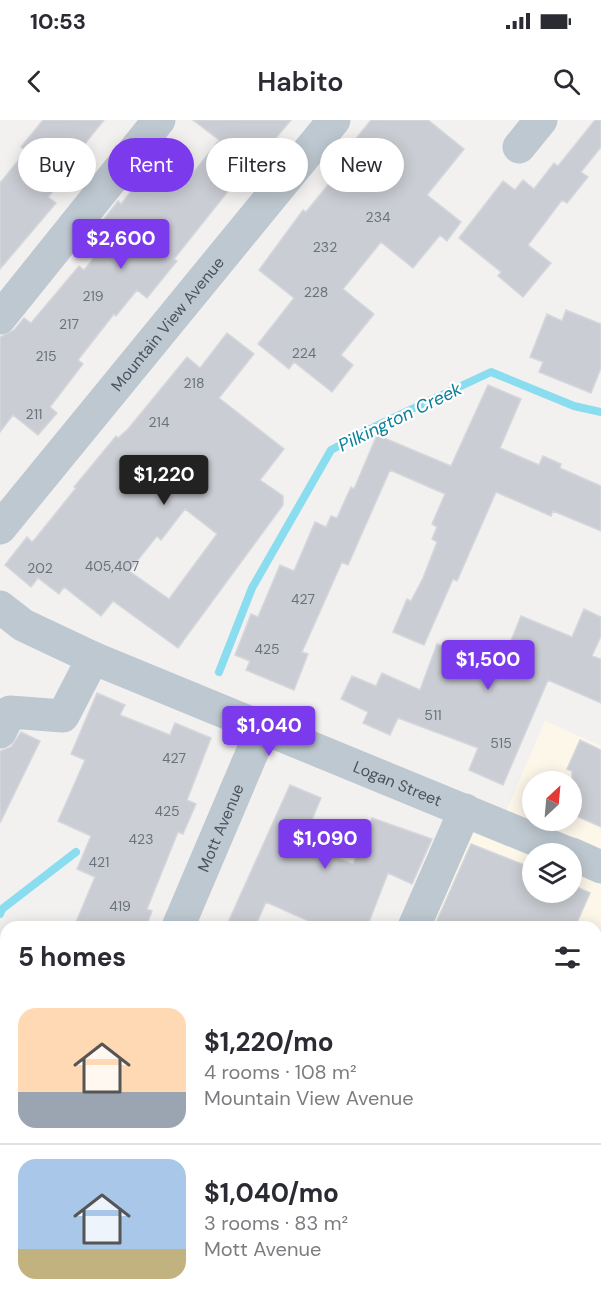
<!DOCTYPE html>
<html lang="en">
<head>
<meta charset="utf-8">
<style>
  body { margin:0; font-family:"DM Sans",sans-serif; background:#f2f2f3; color:#2b2b33; height:100vh; display:flex; flex-direction:column; font-size:22px; white-space:nowrap }
  * { box-sizing:border-box; margin:0 }
  p { font-size:20px; color:#7c7c81 }
  .icon { flex:none; width:33px; height:33px; fill:none; stroke:currentColor; stroke-width:2; stroke-linecap:round; stroke-linejoin:round }
  .map { position:relative; flex:1; overflow:hidden }
  .sheet { position:absolute; left:0px; top:801px; width:602px; height:384px; display:flex; flex-direction:column; background:#fff; border-radius:18px 18px 0 0; box-shadow:0 3px 15px #0003 }
  .sheet>* { flex:none }
  .hud { position:absolute; left:18px; top:18px; width:566px; height:54px; display:flex; gap:12px }
  .needle { width:39px; rotate:26deg }
  .fabs { position:absolute; left:522px; top:651px; display:grid; gap:12px }
  .fabs a { display:grid; place-items:center; width:60px; height:60px; border-radius:50%; background:#fff; box-shadow:0 3px 15px #0003; font-size:30px }
  .price { position:absolute; translate:-50% -51px; padding:0 14px; border-radius:6px; background:#7c3aed; color:#fff; font-size:20px; line-height:39px; filter:drop-shadow(0 2px 3px #0008) }
  .price::after { content:''; position:absolute; left:50%; top:36px; width:18px; height:14px; margin-left:-9px; background:inherit; clip-path:polygon(0 0,100% 0,50% 100%) }
  .price.selected { background:#222; color:#fff }
  ul { padding:0; list-style:none }
  li { display:flex; align-items:center; gap:18px; height:150px; padding:0 18px }
  li+li { border-top:2px solid #e1e1e2 }
  li span { display:grid; place-items:center; flex:none; width:168px; height:120px; border-radius:18px; color:#555 }
  li>.icon { margin-inline-start:auto }
  span .icon { width:72px; height:72px; fill:#fffc; stroke-width:1 }
  li b { font-size:26px }
  h2 { display:flex; justify-content:space-between; align-items:center; height:72px; padding:0 18px; font-size:26px }
  .chip { padding:0 21px; border-radius:27px; background:#fff; box-shadow:0 3px 15px #0003; font-size:21px; line-height:54px }
  .chip.selected { background:#7c3aed; color:#fff }
  .status { display:flex; justify-content:space-between; align-items:center; height:42px; padding:0 30px; background:#fff; direction:ltr }
  .status svg { height:16px; fill:currentColor }
  header { display:flex; justify-content:space-between; align-items:center; height:78px; padding:0 18px; background:#fff; font-size:27px; font-weight:600 }
  .map>svg:first-child { display:block }
</style>
</head>
<body>
<div class="status"><b>10:53</b><svg viewBox="0 0 49 12"><path d="M0 12V9h3v3zM5 12V6h3v6zM10 12V3h3v9zM15 12V0h3v12zM26 1h20v11H26zM47 4h2v5h-2z"/></svg></div>
<header><svg class="icon" aria-label="back" viewBox="0 0 24 24"><path d="M15 5l-7 7 7 7"/></svg>Habito<svg class="icon" aria-label="search" viewBox="0 0 24 24"><circle cx="10" cy="10" r="6"/><path d="M15 15l6 6"/></svg></header>
<div class="map">
<svg width="601" height="1185" viewBox="0 0 601 1185">
  <rect width="100%" height="100%" fill="#f3f0f0"/>
  <path fill="#fdf7ea" fill-rule="evenodd" d="M545,601L601,626V1153L596,1152V807H410L458,693L498,710ZM532,662H572V700H532ZM532,734H572V772H532Z
    M71,1179H504L501,1185H85Z"/>
  <g fill="none" stroke-linecap="round" stroke-linejoin="round">
    <path stroke="#8addef" stroke-width="8" d="M219,552L252,468L331,330L382,303L491,252L574,286L601,292
      M0,794L2,789L76,732"/>
  </g>
  <path fill="#cacdd3" stroke="#d4d7dc" stroke-width="1.5" fill-rule="evenodd" d="M43,0H104L79,31L83,34L48,77L56,83L0,149V63L26,31L21,27Z
    M193,0H291L271,24L268,21L174,139L177,141L147,178L137,170L116,196L114,194L78,240L83,244L50,287L57,293L38,315L13,295L0,312V217L14,210L24,198L31,203L79,146L84,150L117,109L104,99L118,81L121,84L154,42L183,66L219,20Z
    M371,0H428L464,29L427,75L461,102L447,121L440,115L413,148L381,122L343,169L374,194L341,235L353,245L332,272L294,242L289,249L258,224L294,178L259,150L303,90L306,92L349,39L358,24L354,21Z
    M595,0H601V27L581,52L588,57L567,83L562,80L528,125L551,143L523,177L498,156L501,152L459,118L503,61L515,70L523,60L534,69L554,43L558,46Z
    M566,190L601,204V248L591,273L539,252L543,242L530,237L547,194L562,201Z
    M227,213L254,234L219,278L284,329L260,360L283,376V385L178,528L113,481L101,496L64,467L59,474L38,458L31,467L5,445L27,417L32,422L35,419L76,368L74,367L116,316L118,318L128,309L187,237L200,248ZM185,389L217,414L169,479L129,451L157,416L161,420Z
    M488,265L521,279L500,328L539,345L543,336L561,344L560,348L569,352L601,366V411L553,391L551,396L496,372L457,461L453,459L424,525L393,512L407,479L411,481L423,458L437,422L432,419L437,407L432,404L445,374L390,350L348,445L342,442L302,532L308,534L294,570L246,550L250,541L235,535L251,494L258,497L280,445L294,451L315,402L326,407L331,396L337,398L351,367L354,369L377,315L451,346Z
    M584,489L601,497V516L592,536L601,539V583L548,560L503,665L469,650L478,628L398,598L390,615L363,603L368,592L341,579L352,556L376,566L382,553L420,570L437,524L500,548L521,496L572,517Z
    M97,573L125,585L120,595L170,615L175,603L211,618L187,680L196,684L183,714L178,712L147,789L152,791L146,807H74L95,757L77,749L91,716L58,701L85,640L71,634Z
    M21,612L40,621L0,703V631L11,627Z
    M580,620L601,630V707L572,694V651L567,649Z
    M290,665L321,678L302,724L353,744L372,698L432,719L412,764L388,753L367,807H322L266,782L255,807H226Z
    M471,724L532,748V772H572V765L590,773L575,807H434Z"/>
  <g fill="none" stroke-linecap="round" stroke-linejoin="round">
    <path stroke="#75d0a0" stroke-width="4" stroke-dasharray="4.5 3" stroke-linecap="butt" d="M0,1089H6"/>
    <g stroke="#bec8d0" stroke-width="33">
      <path d="M519,27L541,0"/>
      <path d="M0,198L159,0"/>
      <path id="s1" d="M0,408L334,0"/>
      <path id="s2" d="M0,487L23,505L93,538L570,734"/>
      <path d="M0,612L10,592L63,596L93,538"/>
      <path d="M572,734L601,747"/>
      <path id="s3" d="M178,807L263,607"/>
      <path d="M414,807L465,690"/>
      <path d="M596,907L601,909"/>
      <path d="M596,1081L601,1084"/>
      <path d="M112,1179L125,1185"/>
      <path d="M17,1185L19,1179"/>
      <path d="M303,1185L304,1179"/>
    </g>
    <path stroke="#afc1d0" stroke-width="33" d="M596,869L601,856
      M0,1126L6,1128
      M335,1179L363,1185
      M465,1185L467,1179"/>
    <path stroke="#b2b6bb" stroke-width="4.5" d="M0,1076L6,1078
      M521,1179L551,1185"/>
  </g>
  <g text-anchor="middle" stroke-width="4.5" stroke-linejoin="round" paint-order="stroke">
    <g font-size="14" fill="#68727c">
      <text x="378" y="102">234</text>
      <text x="325" y="132">232</text>
      <text x="316" y="177">228</text>
      <text x="93" y="181">219</text>
      <text x="69" y="209">217</text>
      <text x="304" y="238">224</text>
      <text x="46" y="241">215</text>
      <text x="194" y="268">218</text>
      <text x="34" y="299">211</text>
      <text x="159" y="307">214</text>
      <text x="112" y="451">405,407</text>
      <text x="40" y="453">202</text>
      <text x="303" y="484">427</text>
      <text x="267" y="534">425</text>
      <text x="433" y="600">511</text>
      <text x="501" y="628">515</text>
      <text x="174" y="643">427</text>
      <text x="167" y="696">425</text>
      <text x="141" y="724">423</text>
      <text x="99" y="747">421</text>
      <text x="120" y="791">419</text>
    </g>
    <g font-size="16" fill="#48545f" stroke="#fff">
      <text dy="6" stroke="none"><textPath href="#s1" startOffset="264">Mountain View Avenue</textPath></text>
      <text dy="6" stroke="none"><textPath href="#s2" startOffset="436">Logan Street</textPath></text>
      <text dy="6" stroke="none"><textPath href="#s3" startOffset="108">Mott Avenue</textPath></text>
    </g>
    <g font-size="18" font-style="italic" fill="#098099" stroke="#fff">
      <text transform="translate(400 297) rotate(-26)" y="6">Pilkington Creek</text>
    </g>
  </g>
</svg>
<div class="fabs">
<a><svg class="needle" viewBox="-14 -14 28 28"><path d="M0-13l5 13h-10z" fill="#e53935"/><path d="M0 13l5-13h-10z" fill="#7c7c81"/></svg></a>
<a><svg class="icon" aria-label="layers" viewBox="0 0 24 24"><path d="M12 4l9 5-9 5-9-5zM3 14l9 5 9-5"/></svg></a>
</div>
<b class="price" style="left:121px;top:150px">$2,600</b>
<b class="price selected" style="left:164px;top:386px">$1,220</b>
<b class="price" style="left:488px;top:571px">$1,500</b>
<b class="price" style="left:269px;top:637px">$1,040</b>
<b class="price" style="left:325px;top:750px">$1,090</b>
<div class="hud">
<a class="chip">Buy</a>
<a class="chip selected">Rent</a>
<a class="chip">Filters</a>
<a class="chip">New</a>
</div>
<section class="sheet">
<h2>5 homes<svg class="icon" aria-label="filters" viewBox="0 0 24 24"><path d="M4 7h16M4 17h16"/><circle cx="9" cy="7" r="2"/><circle cx="15" cy="17" r="2"/></svg></h2>
<ul>
<li><span style="background:linear-gradient(#ffd9b3 70%,#9aa5b1 0)"><svg class="icon" aria-label="home" viewBox="0 0 24 24"><path d="M3 11l9-7 9 7M6 9v11h12V9"/></svg></span><div><b>$1,220/mo</b><p>4 rooms · 108 m²</p><p>Mountain View Avenue</p></div></li>
<li><span style="background:linear-gradient(#a9c7e8 75%,#c2b280 0)"><svg class="icon" aria-label="home" viewBox="0 0 24 24"><path d="M3 11l9-7 9 7M6 9v11h12V9"/></svg></span><div><b>$1,040/mo</b><p>3 rooms · 83 m²</p><p>Mott Avenue</p></div></li>
</ul>
</section>
</div>
</body>
</html>
